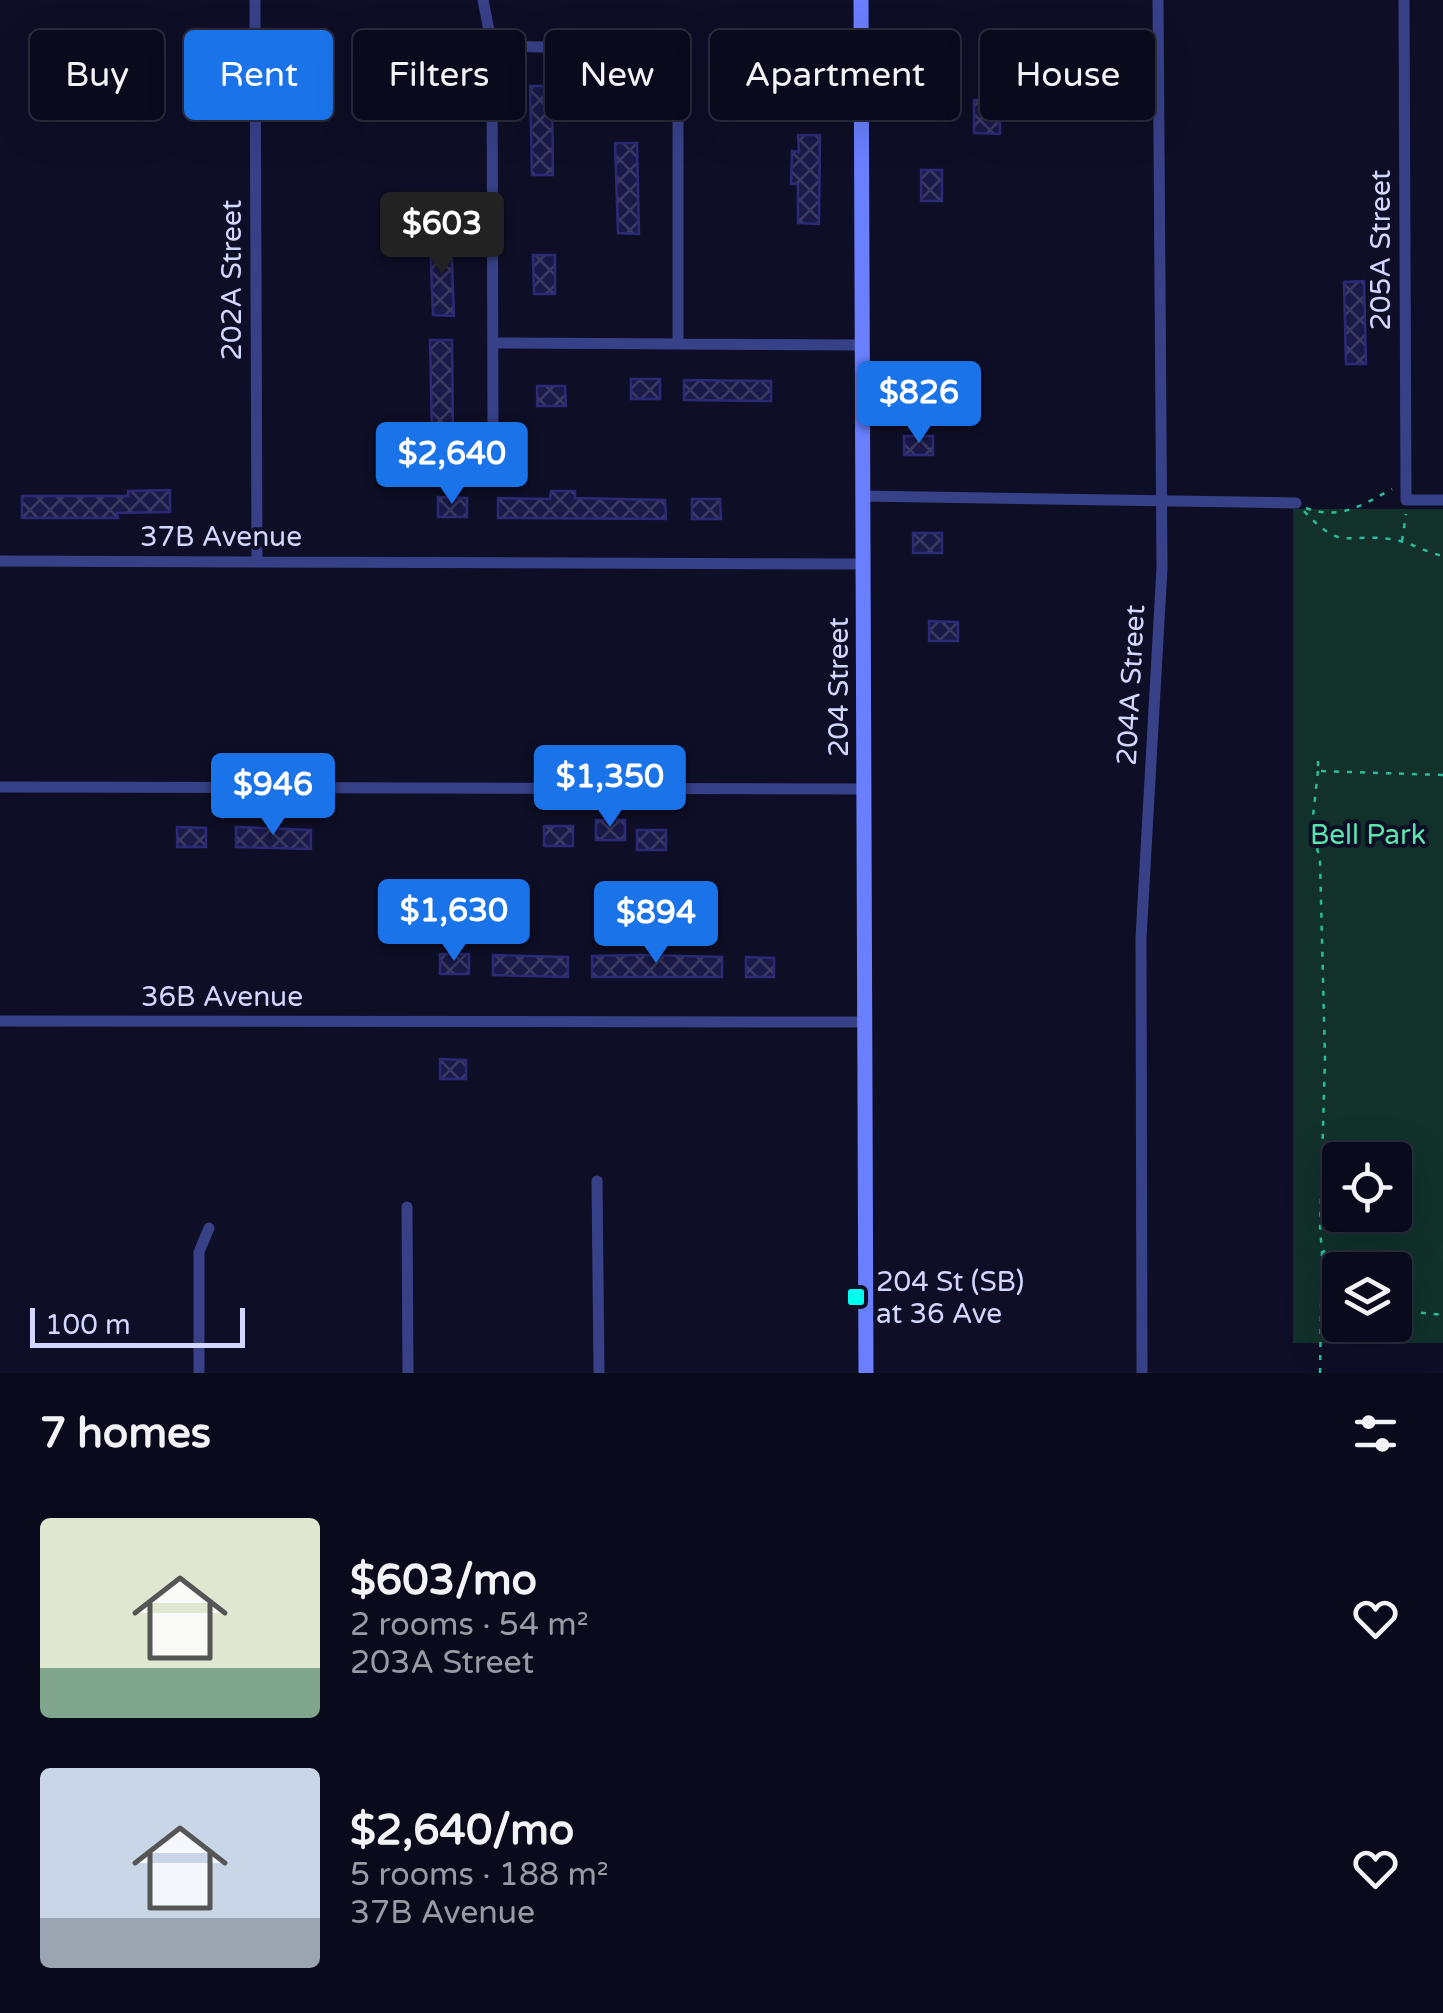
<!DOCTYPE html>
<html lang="en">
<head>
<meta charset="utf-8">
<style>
  body { margin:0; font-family:"Varela Round",sans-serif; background:#18182a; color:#f1f3f6; height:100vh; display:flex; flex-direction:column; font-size:38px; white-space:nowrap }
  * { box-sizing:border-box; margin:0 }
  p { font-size:32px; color:#999aa4 }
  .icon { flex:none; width:55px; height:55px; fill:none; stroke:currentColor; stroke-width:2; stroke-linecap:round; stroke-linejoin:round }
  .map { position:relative; height:1373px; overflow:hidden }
  .drawer { display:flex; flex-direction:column; background:#0a0a1d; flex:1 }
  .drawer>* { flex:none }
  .guide { position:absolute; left:30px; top:30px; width:1385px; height:90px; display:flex; gap:20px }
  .buttons { position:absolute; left:1322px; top:1142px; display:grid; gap:20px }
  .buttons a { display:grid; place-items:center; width:90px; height:90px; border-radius:10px; background:#0a0a1d; box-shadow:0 10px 40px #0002,0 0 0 2px #2a2b3b; font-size:50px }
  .scale { position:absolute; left:30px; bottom:25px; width:215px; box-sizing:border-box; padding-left:10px; border:5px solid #d3d6ff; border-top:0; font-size:28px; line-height:35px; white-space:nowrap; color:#d3d6ff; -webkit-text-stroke:8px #0e0e27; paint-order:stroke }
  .price { position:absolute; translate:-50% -85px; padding:0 22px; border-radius:10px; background:#1a73e8; color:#fff; font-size:32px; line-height:65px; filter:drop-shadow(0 2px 5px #0008) }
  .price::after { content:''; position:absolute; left:50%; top:60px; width:30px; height:22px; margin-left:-15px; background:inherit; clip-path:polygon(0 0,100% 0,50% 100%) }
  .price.on { background:#222; color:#fff }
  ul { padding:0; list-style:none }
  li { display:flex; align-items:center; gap:30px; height:250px; padding:0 40px }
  li span { display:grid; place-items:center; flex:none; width:280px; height:200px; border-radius:10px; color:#555 }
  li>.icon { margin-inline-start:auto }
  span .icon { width:120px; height:120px; fill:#fffc; stroke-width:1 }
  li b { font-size:42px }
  h2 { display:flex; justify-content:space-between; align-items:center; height:120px; padding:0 40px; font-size:42px }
  .chip { padding:0 35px; border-radius:10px; background:#0a0a1d; box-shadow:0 10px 40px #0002,0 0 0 2px #2a2b3b; font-size:35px; line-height:90px }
  .chip.on { background:#1a73e8; color:#fff }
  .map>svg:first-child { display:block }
</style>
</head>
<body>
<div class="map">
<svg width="1443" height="1373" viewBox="0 0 1443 1373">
  <defs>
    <pattern id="building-cross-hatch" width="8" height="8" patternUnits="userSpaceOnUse" patternTransform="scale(2.5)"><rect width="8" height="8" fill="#1b1948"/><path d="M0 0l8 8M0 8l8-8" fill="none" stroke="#3b3a63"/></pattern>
  </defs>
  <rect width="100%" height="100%" fill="#0e0e27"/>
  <path fill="#11312a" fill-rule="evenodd" d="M1293,509H1443V1343H1293ZM1340,1160H1395V1215H1340ZM1340,1270H1395V1325H1340Z"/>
  <path fill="url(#building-cross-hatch)" stroke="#2c2a76" stroke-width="2.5" d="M48,37H66V68H48Z
    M615,82H637V121L616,120Z
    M530,86H552L553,175H532Z
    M974,100L1000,101V134L974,133Z
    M798,135H820L819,224L798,223V184H791L792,151L799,152Z
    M615,143H637L639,234L618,233Z
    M921,170H942V201H921Z
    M430,238H451L454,316L433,315Z
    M533,255H555V294H534Z
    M1364,281L1366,364H1346L1344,282Z
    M430,340H452L453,436L432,435Z
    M631,379H660V399H631Z
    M684,380L771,381V401L684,400Z
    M537,386H565L566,406H537Z
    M904,436H933V455H904Z
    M170,490V512L117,513L118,518H22V496H128V491Z
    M551,491H575V498L665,500L666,519L498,518V498L550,499Z
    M438,497L467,498V517H438Z
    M692,499H720L721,519H692Z
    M913,533H942V553H913Z
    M929,621L958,622V641H929Z
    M596,820H625V840H596Z
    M544,826H573V846H544Z
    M177,827L206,828V847H177Z
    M236,827L311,830V849L236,847Z
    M637,830H666V850H637Z
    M440,954H469V974H440Z
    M493,955L568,957V977L493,975Z
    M642,955L722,957V977H592V956Z
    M746,957L774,958V977H746Z
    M440,1059L466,1060V1079H440Z"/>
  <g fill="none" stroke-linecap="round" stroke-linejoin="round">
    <path stroke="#29bd9c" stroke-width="2.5" stroke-dasharray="5 8" stroke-linecap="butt" d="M1306,508C1340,521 1364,504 1392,489
      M1304,511C1342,552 1345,533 1390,539C1408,541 1425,552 1443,556
      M1402,541L1406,514
      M1318,761V771L1443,775
      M1318,771L1312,825L1320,861L1325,1058L1320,1232L1322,1248L1340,1279
      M1395,1310L1443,1315
      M1320,1373L1322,1250"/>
    <path stroke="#374188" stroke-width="11" d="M255,0L257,561
      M483,0L492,46L493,439
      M1404,0L1406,500H1443
      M492,46L678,50V343
      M493,343L862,345
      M862,496L1296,503
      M0,561L863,564
      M0,787L863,789
      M0,1021L864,1022
      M597,1181L599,1373
      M407,1207L408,1373
      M199,1373V1252L209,1228
      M1142,1373L1141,938L1162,568L1158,0"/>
    <path stroke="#6a7fff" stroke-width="15" d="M861,0L866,1373"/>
  </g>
  <rect fill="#00feee" stroke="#0e0e27" stroke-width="4" x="846" y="1287" width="20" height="20" rx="5"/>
  <g text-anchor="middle" stroke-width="8" stroke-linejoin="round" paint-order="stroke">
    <g font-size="28" fill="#d3d6ff" stroke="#0e0e27">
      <text transform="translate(1380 250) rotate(-90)" y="10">205A Street</text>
      <text transform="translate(231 280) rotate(-90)" y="10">202A Street</text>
      <text x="221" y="546">37B Avenue</text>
      <text transform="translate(1130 685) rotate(-87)" y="10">204A Street</text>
      <text transform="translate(838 687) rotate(-90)" y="10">204 Street</text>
      <text x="222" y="1006">36B Avenue</text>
    </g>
    <g font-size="28" fill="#59e5ab" stroke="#0e0e27">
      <text x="1368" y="844">Bell Park</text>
    </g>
    <g font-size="28" fill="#d3d6ff" stroke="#0e0e27" text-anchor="start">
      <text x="876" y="1291">204 St (SB)<tspan x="876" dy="32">at 36 Ave</tspan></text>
    </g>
  </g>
</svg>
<div class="buttons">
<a><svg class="icon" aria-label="locate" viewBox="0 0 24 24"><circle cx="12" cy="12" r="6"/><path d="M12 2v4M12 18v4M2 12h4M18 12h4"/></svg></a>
<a><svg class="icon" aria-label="layers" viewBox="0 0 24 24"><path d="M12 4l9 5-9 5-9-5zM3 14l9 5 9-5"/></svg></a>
</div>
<div class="scale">100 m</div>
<b class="price on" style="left:442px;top:277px">$603</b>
<b class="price" style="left:919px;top:446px">$826</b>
<b class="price" style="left:452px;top:507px">$2,640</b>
<b class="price" style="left:610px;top:830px">$1,350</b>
<b class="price" style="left:273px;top:838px">$946</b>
<b class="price" style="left:454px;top:964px">$1,630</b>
<b class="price" style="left:656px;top:966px">$894</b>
<div class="guide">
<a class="chip">Buy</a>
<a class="chip on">Rent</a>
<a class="chip">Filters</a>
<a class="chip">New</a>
<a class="chip">Apartment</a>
<a class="chip">House</a>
</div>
</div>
<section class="drawer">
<h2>7 homes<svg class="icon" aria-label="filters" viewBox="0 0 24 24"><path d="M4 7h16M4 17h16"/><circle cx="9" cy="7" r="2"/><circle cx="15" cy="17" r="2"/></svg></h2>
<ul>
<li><span style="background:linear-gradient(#dfe7d0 75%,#7fa58c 0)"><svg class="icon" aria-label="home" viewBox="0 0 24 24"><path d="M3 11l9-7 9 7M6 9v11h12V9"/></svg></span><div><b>$603/mo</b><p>2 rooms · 54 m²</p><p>203A Street</p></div><svg class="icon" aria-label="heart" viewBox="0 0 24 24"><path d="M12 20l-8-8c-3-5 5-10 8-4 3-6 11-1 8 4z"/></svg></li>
<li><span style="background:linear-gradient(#c9d6e8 75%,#9aa5b1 0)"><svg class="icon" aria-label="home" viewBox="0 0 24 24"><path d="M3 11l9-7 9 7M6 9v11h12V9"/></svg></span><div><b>$2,640/mo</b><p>5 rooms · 188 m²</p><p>37B Avenue</p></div><svg class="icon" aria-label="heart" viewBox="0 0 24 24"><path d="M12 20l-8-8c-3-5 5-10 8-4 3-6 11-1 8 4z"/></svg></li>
</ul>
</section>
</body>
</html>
